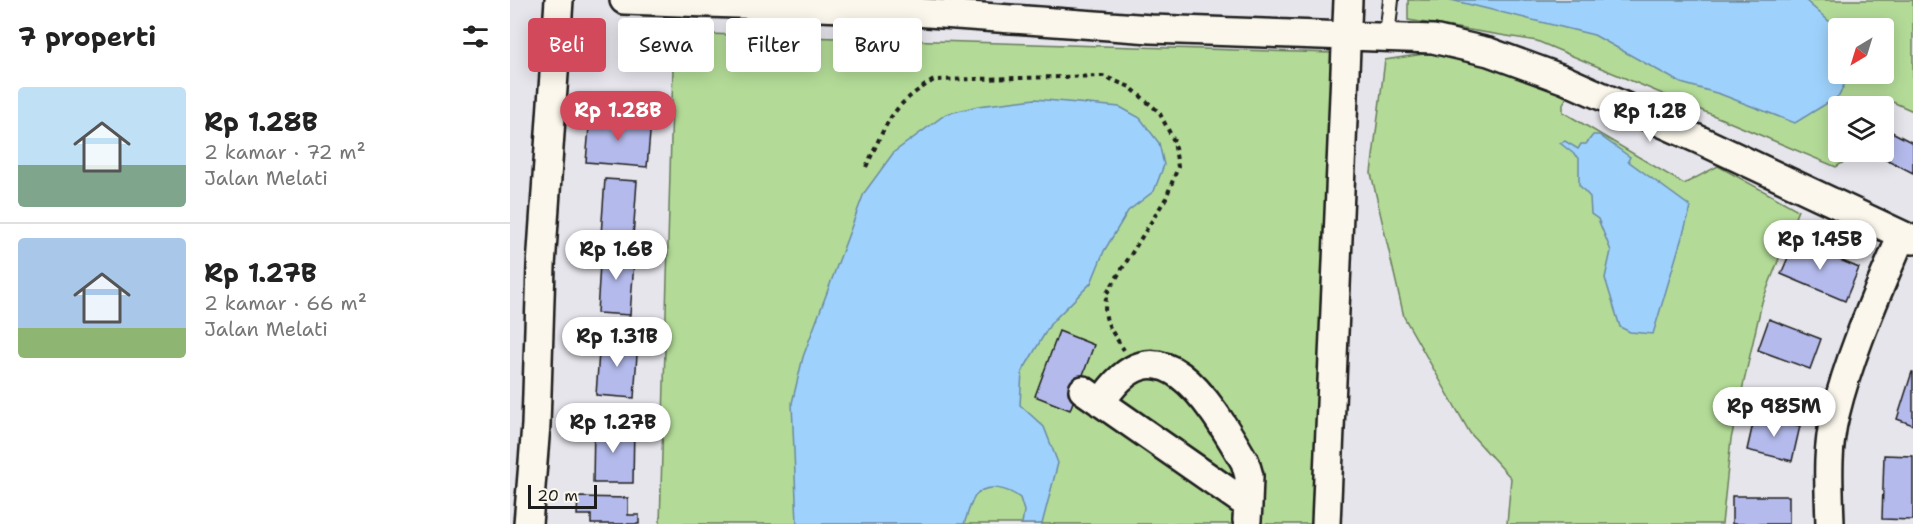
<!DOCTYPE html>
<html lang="id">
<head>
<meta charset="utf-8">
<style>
  body { margin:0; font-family:"Shantell Sans",sans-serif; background:#f2f2f2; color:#222; height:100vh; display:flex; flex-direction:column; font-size:22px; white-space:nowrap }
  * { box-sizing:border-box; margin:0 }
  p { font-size:20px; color:#767676 }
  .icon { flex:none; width:33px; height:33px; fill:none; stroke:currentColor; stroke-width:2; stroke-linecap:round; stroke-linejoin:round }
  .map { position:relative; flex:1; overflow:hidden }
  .details { display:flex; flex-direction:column; background:#fff; width:510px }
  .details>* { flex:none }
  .banner { position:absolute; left:18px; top:18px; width:570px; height:54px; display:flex; gap:12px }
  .needle { width:39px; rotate:218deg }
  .tools { position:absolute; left:1318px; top:18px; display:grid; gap:12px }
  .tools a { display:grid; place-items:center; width:66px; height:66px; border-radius:6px; background:#fff; box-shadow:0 3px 15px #0003; font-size:30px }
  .scale { position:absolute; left:18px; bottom:15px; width:69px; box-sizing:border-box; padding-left:6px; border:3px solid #1c1c1c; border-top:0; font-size:16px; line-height:21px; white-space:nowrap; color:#1c1c1c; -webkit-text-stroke:4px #fbf7ec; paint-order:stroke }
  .price { position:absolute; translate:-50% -51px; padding:0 14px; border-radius:21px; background:#fff; color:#222; font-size:20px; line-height:39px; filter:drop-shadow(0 2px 3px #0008) }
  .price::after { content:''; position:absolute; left:50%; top:36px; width:18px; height:14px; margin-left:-9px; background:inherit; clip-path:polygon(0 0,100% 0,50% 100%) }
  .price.on { background:#d1495b; color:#fff }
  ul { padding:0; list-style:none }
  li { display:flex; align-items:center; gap:18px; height:150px; padding:0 18px }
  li+li { border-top:2px solid #e0e0e0 }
  li span { display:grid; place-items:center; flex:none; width:168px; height:120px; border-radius:6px; color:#555 }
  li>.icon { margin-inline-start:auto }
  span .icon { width:72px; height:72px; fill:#fffc; stroke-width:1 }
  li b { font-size:26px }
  h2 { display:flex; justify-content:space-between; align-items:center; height:72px; padding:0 18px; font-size:26px }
  .pill { padding:0 21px; border-radius:6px; background:#fff; box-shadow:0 3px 15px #0003; font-size:21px; line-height:54px }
  .pill.on { background:#d1495b; color:#fff }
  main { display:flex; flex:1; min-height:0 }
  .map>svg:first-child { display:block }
</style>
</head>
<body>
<main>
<section class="details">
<h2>7 properti<svg class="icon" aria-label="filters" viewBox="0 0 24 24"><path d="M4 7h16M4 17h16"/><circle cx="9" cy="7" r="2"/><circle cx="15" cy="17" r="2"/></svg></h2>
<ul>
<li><span style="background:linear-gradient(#bfe0f5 65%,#7fa58c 0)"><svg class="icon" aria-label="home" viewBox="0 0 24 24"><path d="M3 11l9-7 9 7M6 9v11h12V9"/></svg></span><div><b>Rp 1.28B</b><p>2 kamar · 72 m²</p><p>Jalan Melati</p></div></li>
<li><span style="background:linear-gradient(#a9c7e8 75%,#8fb573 0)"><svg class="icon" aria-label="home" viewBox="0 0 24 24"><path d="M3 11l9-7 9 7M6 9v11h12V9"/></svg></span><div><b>Rp 1.27B</b><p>2 kamar · 66 m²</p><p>Jalan Melati</p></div></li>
</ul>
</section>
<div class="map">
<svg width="1403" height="524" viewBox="0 0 1403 524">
  <rect width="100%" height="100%" fill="#e6e5ec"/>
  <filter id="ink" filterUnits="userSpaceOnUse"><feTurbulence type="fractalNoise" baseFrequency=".0167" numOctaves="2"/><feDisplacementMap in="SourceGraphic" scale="12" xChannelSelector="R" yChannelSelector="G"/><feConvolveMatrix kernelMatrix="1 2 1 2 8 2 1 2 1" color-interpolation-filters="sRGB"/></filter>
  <g filter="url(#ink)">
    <path fill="#b3db97" stroke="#687c5a" stroke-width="1.5" fill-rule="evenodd" d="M898,0H1403V111L1376,99L1372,106H1329V152H1350L1326,167L1027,41L898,20ZM1329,28H1374V74H1329Z
      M164,33L823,53L810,524H150Z
      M933,51L1058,95L1053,104V112L1174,184L1208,166L1288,210L1252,302L1221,439L1212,524H997L1001,478L960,433L894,317L861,173L875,60Z"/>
    <path fill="#9ed2fc" stroke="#6a89a2" stroke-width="1.5" d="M941,0H1295L1329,30V74H1339L1329,96L1285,123L1210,94L1171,83L1084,35Z
      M525,99L610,107L630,118L649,143L654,165L644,191L618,211L594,251L581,283L541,323L512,372L510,405L534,427L548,463L532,524H512L514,511L510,498C499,489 476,482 465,496C460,504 457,516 454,524H287L282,403L293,357L354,193L384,152L436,114L468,106Z
      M1083,135H1089L1120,157L1118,161L1181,207L1143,334L1120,332L1110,327L1095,278L1101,251L1088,219L1081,214L1080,197L1069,185V158L1050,143L1055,141L1068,149L1071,144H1076Z"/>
    <path fill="#b4bbec" stroke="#1c1c1c" stroke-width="1.5" d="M80,116L141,122L137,167L76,162Z
      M1380,131L1403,143V173L1368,155L1370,152H1374V144Z
      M95,179L127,181L123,237L91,235Z
      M1285,241L1349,268L1335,301L1271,274Z
      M91,247L125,249L120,315L87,313Z
      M1259,319L1311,339L1300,369L1248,350Z
      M549,331L584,345L560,410L525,396Z
      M90,338L128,340L124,398L86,395Z
      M1402,372H1403V425L1387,419Z
      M1245,415L1290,426L1282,461L1237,450Z
      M84,424L124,425L123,483H83Z
      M1374,455L1403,456V520L1372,519Z
      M1222,496H1279V524H1222Z
      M68,497L118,498V515H129V524H81V515H67Z"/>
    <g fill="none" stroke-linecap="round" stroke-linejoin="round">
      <g stroke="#1c1c1c" stroke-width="18">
        <path id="lane" d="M877,36L881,0"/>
      </g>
      <g stroke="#1c1c1c" stroke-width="32">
        <path id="street" d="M114,0L362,9L641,29L923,39L979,52L1053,79L1190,140L1403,240
          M573,390L738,505L737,520
          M591,403C649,310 703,408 735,462L739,476L738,505
          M18,524L26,425L31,266L49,0
          M816,524L838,0
          M1320,524C1319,488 1316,450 1325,415C1340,353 1367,294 1392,235"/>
      </g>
      <path stroke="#1c1c1c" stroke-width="4" stroke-dasharray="4.5 4.5" stroke-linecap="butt" d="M356,167C377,123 380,106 424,80L593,76L620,87L649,112L664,141L668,167L656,198L597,293C591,320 600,328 614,350"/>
      <use href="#lane" stroke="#fbf7ec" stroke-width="14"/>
      <use href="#street" stroke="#fbf7ec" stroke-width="27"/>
    </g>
  </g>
</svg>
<div class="tools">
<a><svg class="needle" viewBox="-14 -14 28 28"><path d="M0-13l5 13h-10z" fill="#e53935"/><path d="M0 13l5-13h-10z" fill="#767676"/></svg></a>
<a><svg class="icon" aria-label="layers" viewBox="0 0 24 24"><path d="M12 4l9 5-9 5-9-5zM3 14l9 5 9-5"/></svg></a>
</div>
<div class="scale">20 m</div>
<b class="price on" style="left:108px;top:142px">Rp 1.28B</b>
<b class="price" style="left:1140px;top:143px">Rp 1.2B</b>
<b class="price" style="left:1310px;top:271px">Rp 1.45B</b>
<b class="price" style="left:106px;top:281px">Rp 1.6B</b>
<b class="price" style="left:107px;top:368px">Rp 1.31B</b>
<b class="price" style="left:1264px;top:438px">Rp 985M</b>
<b class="price" style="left:103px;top:454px">Rp 1.27B</b>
<div class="banner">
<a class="pill on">Beli</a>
<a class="pill">Sewa</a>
<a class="pill">Filter</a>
<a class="pill">Baru</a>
</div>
</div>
</main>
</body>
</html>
